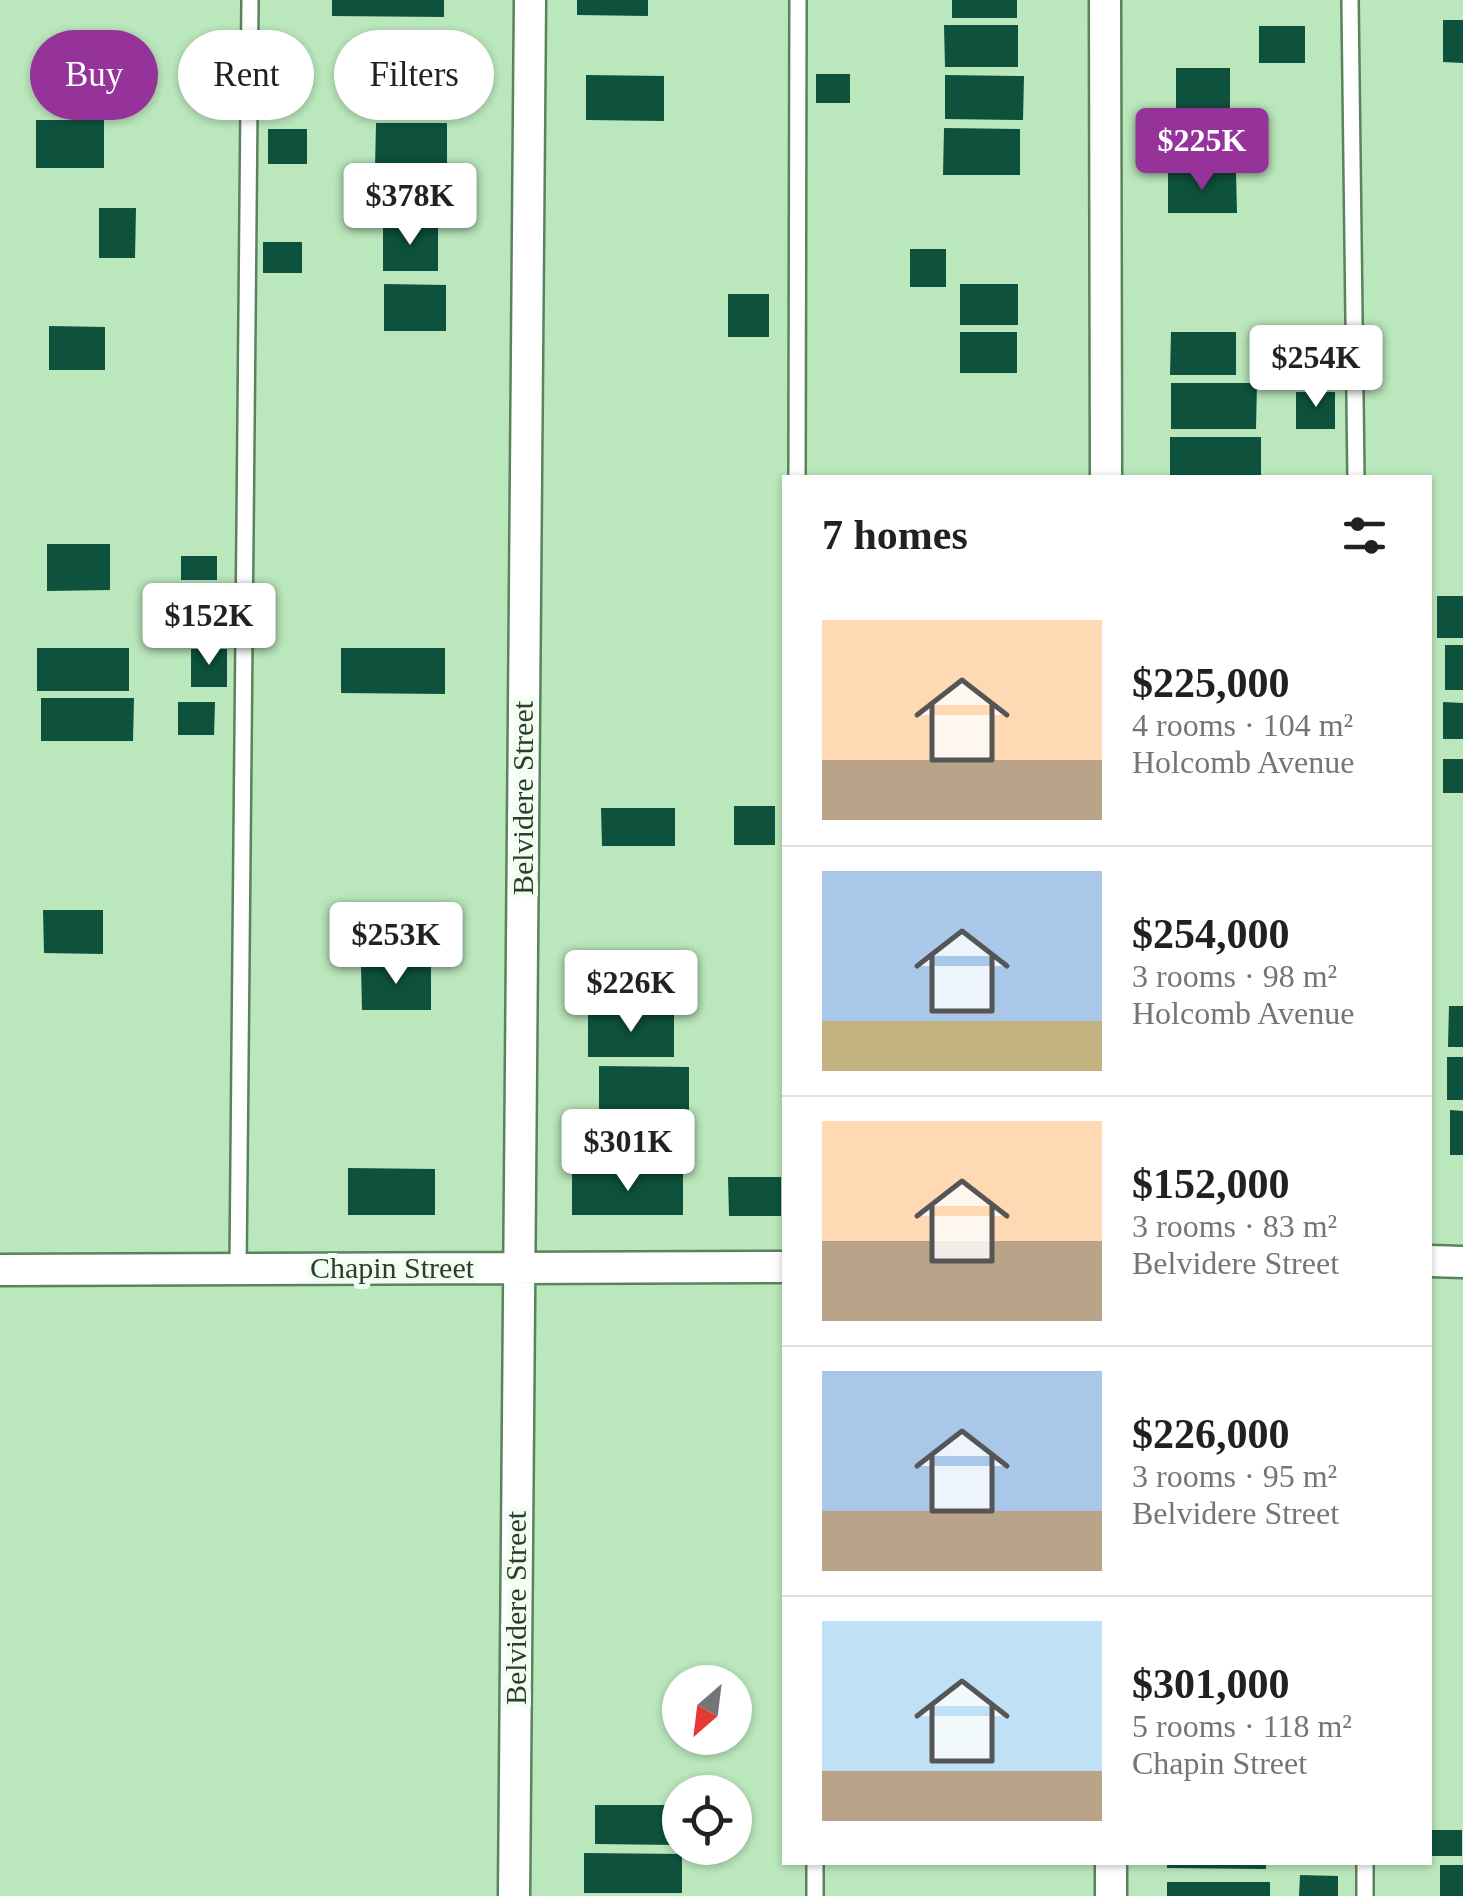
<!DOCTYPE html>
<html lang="en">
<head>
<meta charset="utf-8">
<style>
  body { margin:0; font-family:Georgia,serif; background:#f2f2f2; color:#202124; height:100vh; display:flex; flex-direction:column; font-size:38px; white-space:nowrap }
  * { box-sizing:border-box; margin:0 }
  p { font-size:32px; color:#757577 }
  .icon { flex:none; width:55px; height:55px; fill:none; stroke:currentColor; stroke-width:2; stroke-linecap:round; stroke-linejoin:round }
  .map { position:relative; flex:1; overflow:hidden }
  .details { position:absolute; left:782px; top:475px; width:650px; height:1390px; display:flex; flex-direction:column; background:#fff; border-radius:0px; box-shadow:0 2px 8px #0004 }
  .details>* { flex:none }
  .top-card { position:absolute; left:30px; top:30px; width:602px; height:90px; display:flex; gap:20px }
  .needle { width:65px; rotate:208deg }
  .controls { position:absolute; left:662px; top:1665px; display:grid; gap:20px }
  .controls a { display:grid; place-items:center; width:90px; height:90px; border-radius:50%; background:#fff; box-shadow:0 2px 8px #0004; font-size:50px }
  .price { position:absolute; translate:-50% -85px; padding:0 22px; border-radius:10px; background:#fff; color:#222; font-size:32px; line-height:65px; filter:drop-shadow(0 2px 5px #0008) }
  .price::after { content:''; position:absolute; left:50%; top:60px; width:30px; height:22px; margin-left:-15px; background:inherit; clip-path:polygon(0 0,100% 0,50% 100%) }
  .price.selected { background:#96339a; color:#fff }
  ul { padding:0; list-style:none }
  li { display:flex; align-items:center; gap:30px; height:250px; padding:0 40px }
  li+li { border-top:2px solid #e0e0e0 }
  li span { display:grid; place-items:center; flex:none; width:280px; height:200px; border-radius:0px; color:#555 }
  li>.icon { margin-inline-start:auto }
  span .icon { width:120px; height:120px; fill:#fffc; stroke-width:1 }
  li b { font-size:42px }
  h2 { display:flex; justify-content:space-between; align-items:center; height:120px; padding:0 40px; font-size:42px }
  .tag { padding:0 35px; border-radius:45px; background:#fff; box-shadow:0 2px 8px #0004; font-size:35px; line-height:90px }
  .tag.selected { background:#96339a; color:#fff }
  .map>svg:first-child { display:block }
</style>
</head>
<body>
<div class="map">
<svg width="1463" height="1896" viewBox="0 0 1463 1896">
  <rect width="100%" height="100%" fill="#bae7bc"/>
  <path fill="#0e523d" d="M332,0H444V17L332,16Z
    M577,0H648V16L577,15Z
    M952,0H1017V18H952Z
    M1443,20H1463V63L1443,62Z
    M944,25H1018V67H945Z
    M1259,26H1305V63H1259Z
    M1176,68H1230V113L1176,112Z
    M816,74H850V103H816Z
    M586,75L664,76V121L586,120Z
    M945,75L1024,76L1023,120L945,119Z
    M36,120H104V168H36Z
    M376,123H447V169H375Z
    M944,128L1020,129V175H943Z
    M268,129H307V164H268Z
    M1168,172H1236L1237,213H1168Z
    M99,208H136L135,258H99Z
    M383,226H438V271H383Z
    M263,242H302V273H263Z
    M910,249H946V287H910Z
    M384,284L446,285V331H384Z
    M960,284H1018V325H960Z
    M728,294H769V337H728Z
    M49,326L105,327V370H49Z
    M960,332H1017V373H960Z
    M1171,332H1236V375H1170Z
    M1301,340L1335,341V374H1301Z
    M1171,383H1257L1256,429H1171Z
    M1296,392H1335V429H1296Z
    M1170,437H1261V478H1170Z
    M47,544H110V590L47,591Z
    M181,556H217V580H181Z
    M1437,596H1463V638H1437Z
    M1445,645H1463V690H1445Z
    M37,648H129V691H37Z
    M341,648H445V694L341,693Z
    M191,649H227V687H191Z
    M41,698H134L133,741H41Z
    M178,702H215L214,735H178Z
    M1443,702L1463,703V739H1443Z
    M1443,759H1463V793H1443Z
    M734,806H775V845H734Z
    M601,808H675V846H602Z
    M43,910H103V954L44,953Z
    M361,965H431V1010H362Z
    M1449,1006H1463V1047H1448Z
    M588,1013L674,1014V1057H588Z
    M1447,1057H1463V1100H1447Z
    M599,1066L689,1067V1111H599Z
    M1450,1110L1463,1111V1155H1450Z
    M585,1116H668V1160H585Z
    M348,1168L435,1169V1215H348Z
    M572,1173H683V1215H572Z
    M728,1177H781V1216H729Z
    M595,1805H676V1845L595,1844Z
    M1430,1830H1462V1856H1430Z
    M584,1853L682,1854V1893H584Z
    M1167,1862H1266V1869L1167,1868Z
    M1440,1865H1463V1896H1440Z
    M1300,1875L1338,1876V1896H1299Z
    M1167,1882H1270V1896H1167Z"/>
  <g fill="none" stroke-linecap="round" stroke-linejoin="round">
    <g stroke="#5a835d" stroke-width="20">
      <path id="service" d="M1350,0L1356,478
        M797,478L798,0
        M238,1269L250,0
        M815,1862V1896
        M1365,1862V1896"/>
    </g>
    <g stroke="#5a835d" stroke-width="35">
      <path id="minor" d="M1105,0L1106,478
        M1430,1261L1463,1262
        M0,1270L785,1267
        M1111,1862V1896
        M514,1896L530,0"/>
    </g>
    <use href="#service" stroke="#fff" stroke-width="15"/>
    <use href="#minor" stroke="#fff" stroke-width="30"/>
  </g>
  <g text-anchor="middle" stroke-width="10" stroke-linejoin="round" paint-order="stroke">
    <g font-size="30" fill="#2b3d2c" stroke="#f1fef1">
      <text transform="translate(523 798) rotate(-90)" y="10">Belvidere Street</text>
      <text x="392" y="1278">Chapin Street</text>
      <text transform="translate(516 1608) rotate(-90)" y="10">Belvidere Street</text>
    </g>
  </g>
</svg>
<div class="controls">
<a><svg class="needle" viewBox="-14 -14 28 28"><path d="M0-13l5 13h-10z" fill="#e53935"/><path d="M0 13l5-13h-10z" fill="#757577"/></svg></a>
<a><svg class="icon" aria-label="locate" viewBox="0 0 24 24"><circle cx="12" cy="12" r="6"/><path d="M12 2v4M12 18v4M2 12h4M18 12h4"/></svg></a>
</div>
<b class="price selected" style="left:1202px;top:193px">$225K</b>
<b class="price" style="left:410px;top:248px">$378K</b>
<b class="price" style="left:1316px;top:410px">$254K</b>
<b class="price" style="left:209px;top:668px">$152K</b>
<b class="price" style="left:396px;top:987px">$253K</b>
<b class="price" style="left:631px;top:1035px">$226K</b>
<b class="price" style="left:628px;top:1194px">$301K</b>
<div class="top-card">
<a class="tag selected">Buy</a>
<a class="tag">Rent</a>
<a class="tag">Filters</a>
</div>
<section class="details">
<h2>7 homes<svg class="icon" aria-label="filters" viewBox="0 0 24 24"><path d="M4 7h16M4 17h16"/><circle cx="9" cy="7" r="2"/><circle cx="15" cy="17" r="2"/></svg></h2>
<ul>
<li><span style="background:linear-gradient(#ffd9b3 70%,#b9a48a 0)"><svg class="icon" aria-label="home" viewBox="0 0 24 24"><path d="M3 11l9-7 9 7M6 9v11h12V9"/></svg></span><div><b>$225,000</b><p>4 rooms · 104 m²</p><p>Holcomb Avenue</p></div></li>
<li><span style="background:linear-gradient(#a9c7e8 75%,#c2b280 0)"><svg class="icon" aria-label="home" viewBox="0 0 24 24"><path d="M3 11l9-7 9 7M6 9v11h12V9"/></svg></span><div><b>$254,000</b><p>3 rooms · 98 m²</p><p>Holcomb Avenue</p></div></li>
<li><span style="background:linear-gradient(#ffd9b3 60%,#b9a48a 0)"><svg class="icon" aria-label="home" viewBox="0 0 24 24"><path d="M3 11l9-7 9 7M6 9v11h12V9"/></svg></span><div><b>$152,000</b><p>3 rooms · 83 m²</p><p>Belvidere Street</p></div></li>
<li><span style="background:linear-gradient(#a9c7e8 70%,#b9a48a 0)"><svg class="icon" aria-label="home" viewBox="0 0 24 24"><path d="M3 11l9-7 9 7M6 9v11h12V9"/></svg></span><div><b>$226,000</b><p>3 rooms · 95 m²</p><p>Belvidere Street</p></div></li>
<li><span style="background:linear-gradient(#bfe0f5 75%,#b9a48a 0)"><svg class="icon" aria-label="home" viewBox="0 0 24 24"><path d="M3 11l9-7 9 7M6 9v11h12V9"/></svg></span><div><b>$301,000</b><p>5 rooms · 118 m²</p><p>Chapin Street</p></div></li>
</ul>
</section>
</div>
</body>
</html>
